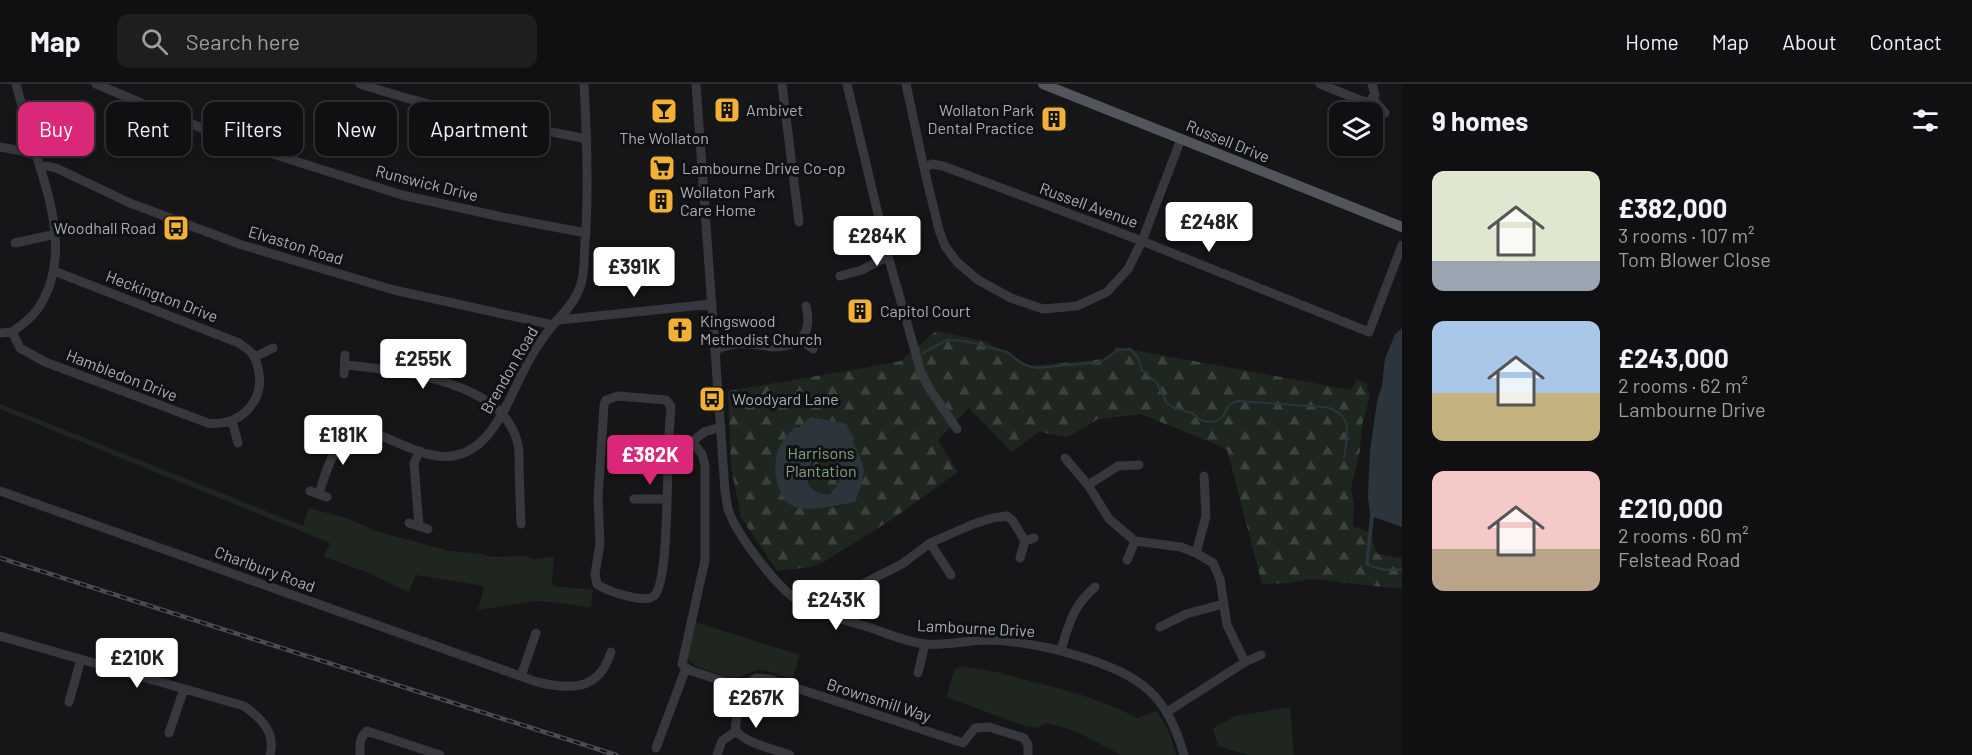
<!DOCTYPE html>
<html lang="en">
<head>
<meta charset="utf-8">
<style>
  body { margin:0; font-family:Barlow,sans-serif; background:#1e1e20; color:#f1f3f6; height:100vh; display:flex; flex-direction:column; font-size:22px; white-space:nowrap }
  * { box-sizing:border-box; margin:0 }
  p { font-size:20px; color:#9c9d9f }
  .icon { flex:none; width:33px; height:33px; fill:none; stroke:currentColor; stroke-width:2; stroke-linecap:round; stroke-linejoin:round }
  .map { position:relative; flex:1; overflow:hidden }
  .sheet { display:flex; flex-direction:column; background:#101012; width:570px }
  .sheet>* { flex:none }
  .banner { position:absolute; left:18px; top:18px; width:570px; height:54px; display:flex; gap:12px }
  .controls { position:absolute; left:1329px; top:18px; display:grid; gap:12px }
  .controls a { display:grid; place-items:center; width:54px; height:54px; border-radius:12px; background:#101012; box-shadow:0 3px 9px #0003,0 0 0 2px #303032; font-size:30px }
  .price { position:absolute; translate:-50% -51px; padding:0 14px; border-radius:6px; background:#fff; color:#222; font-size:20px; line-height:39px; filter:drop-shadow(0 2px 3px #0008) }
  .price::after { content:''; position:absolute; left:50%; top:36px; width:18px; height:14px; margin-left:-9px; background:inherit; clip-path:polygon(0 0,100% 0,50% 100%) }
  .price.current { background:#db2777; color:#fff }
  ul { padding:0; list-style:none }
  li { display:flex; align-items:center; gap:18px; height:150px; padding:0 30px }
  li span { display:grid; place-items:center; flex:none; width:168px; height:120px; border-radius:12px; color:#555 }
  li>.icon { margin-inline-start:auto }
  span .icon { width:72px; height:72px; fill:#fffc; stroke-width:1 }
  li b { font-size:26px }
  h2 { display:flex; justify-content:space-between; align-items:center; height:72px; padding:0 30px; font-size:26px }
  .tag { padding:0 21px; border-radius:12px; background:#101012; box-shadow:0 3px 9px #0003,0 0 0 2px #303032; font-size:21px; line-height:54px }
  .tag.current { background:#db2777; color:#fff }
  header { display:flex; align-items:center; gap:36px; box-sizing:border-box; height:84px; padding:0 30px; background:#101012; border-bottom:2px solid #303032 }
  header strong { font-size:28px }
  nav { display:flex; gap:33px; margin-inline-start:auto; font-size:21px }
  .search { width:420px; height:54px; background:#1e1e20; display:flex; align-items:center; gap:15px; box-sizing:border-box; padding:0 21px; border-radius:12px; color:#9c9d9f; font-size:22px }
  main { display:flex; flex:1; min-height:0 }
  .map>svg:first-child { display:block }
</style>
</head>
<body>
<header>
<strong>Map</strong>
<div class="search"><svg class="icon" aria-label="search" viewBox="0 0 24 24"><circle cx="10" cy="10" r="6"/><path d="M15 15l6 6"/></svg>Search here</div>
<nav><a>Home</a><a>Map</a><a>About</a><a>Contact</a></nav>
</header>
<main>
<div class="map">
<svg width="1402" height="671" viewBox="0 0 1402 671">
  <defs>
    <pattern id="forest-firs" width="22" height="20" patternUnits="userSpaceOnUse" patternTransform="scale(1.5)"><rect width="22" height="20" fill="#1e261f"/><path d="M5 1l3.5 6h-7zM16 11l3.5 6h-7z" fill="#3c433d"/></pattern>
  </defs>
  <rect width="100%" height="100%" fill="#161618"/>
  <path fill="#1e261f" d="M0,320L303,442L309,424L349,435L376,447L450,467L483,470L492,473L524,472L535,475L554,472L552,499L554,502L593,506L591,524L562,519L536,517L478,526L484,502L416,491L408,508L369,489L324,473L330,459L0,325Z
    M695,538L800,571L792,595L764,586H757L738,594L731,595L695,582L686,573Z
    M963,582L996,588L1079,610L1119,625L1137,634L1156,627C1167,641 1172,654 1176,671H1121L1075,647L1046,639L1037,644L1025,642L946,613L955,585Z
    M1290,623L1294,671H1248L1218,662L1213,644L1236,632Z"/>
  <path fill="url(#forest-firs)" fill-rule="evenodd" d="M936,247L985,257L1031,282L1104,275L1118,263L1351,306L1357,295L1368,301L1367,305L1370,312L1362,341L1360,365L1351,405L1354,419L1353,442L1370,449L1377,470L1402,474V505L1311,495L1289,499L1262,500L1228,369L1227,366L1210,358L1141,330L1098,335L1068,353L1039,348L1012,368L969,324L938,356L958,388L891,436L825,477L812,483L777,487L741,433L731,383L728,307L858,285L901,277ZM833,338L847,340C851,354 858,367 863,381C866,392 859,408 855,418L837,423L809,424L780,406C773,377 774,367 794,343Z
    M827,367L834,370L843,389L837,403L830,410C821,411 813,408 808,399C809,384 809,371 827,367Z"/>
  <path fill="#2c353c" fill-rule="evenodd" d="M1402,244V443L1374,433L1369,477L1370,481L1387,485L1402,484V487H1383L1365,481L1370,431L1368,412L1370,367L1377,318L1382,301L1385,275L1395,250Z
    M811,333L847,340C851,354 858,367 863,381C866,392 859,408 855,418C842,421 807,428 795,423C776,416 772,383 778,366C781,357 789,350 794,343H799ZM827,367L834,370L843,389L837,402L830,410C821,411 813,408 808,399C809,384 809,371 827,367Z"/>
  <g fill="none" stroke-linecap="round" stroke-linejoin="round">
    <path stroke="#2c353c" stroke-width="2" d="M923,269L947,256L965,257L1007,268L1024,281L1037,284L1101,278L1118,266L1130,265L1138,274L1142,286L1157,299L1166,318L1172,323L1192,329L1202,337C1232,341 1219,322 1237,317L1325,323C1354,330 1348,351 1344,373"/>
    <path stroke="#37383d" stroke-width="9" d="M96,0L235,58L402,111L502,133L586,149
      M360,0C434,24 510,40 587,55
      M696,0L725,407C726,413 727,419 728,425C736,450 777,504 800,518C820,530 845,536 868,543C886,549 906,558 925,560C946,562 967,556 988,556C1021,557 1051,563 1082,573C1141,592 1167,610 1184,671
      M782,0L799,138
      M847,0L888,172L921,288L929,304L957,345
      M906,0L924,84L939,146L945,162L957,178L978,196L1011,214L1043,225L1077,222L1107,208L1128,185L1142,157L1181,55
      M1320,0L1365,18L1370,17L1375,11L1372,0
      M1372,14L1385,29
      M0,63L22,67H35
      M41,83L48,82L56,84L130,119L242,161L394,206L553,241
      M924,84L932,80L943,82L1142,157L1369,248L1402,161
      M15,159L56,150
      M840,192L862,186L888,172
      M559,236L712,220
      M12,248L20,264L45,278L208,339C239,344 267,316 258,284C257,280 256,275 253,271C250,266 244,263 239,259L54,187
      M12,248C22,241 33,233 39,223C70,175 51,117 35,67C28,45 22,22 16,0
      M0,249L12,248
      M801,256L813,265
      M716,266C726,261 737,259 748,260C756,260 764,262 772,263C800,263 813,250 806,222
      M255,273L273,264
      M346,281C397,287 501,295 517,357C520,365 519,376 519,384C520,403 520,421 521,440
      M344,290L345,271
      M232,337L238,359
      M721,343L704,348L692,358L702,370L705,381V476L682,580L689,586L746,605
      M672,364L669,350L671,322L666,316L618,312L606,316L604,321L598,414L600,460L595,490L597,500C606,507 645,520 654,512C669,498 666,395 669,370L672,364L692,358
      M1065,374L1088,401L1109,435L1135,457L1181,463L1196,469L1213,479L1220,495L1227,541L1245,578
      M1088,401L1118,382L1139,381
      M0,407L537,598C571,606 599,607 611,568
      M310,407L327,413
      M319,410C329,378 333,357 369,346C389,355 411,366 432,371C488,383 506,319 526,282C533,268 543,253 553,241C563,230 572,221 578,208C585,193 584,175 585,159C589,106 587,53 584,0
      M634,415H666
      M409,439L428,445
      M419,442L414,379L420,367
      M930,459L951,491
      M1196,469L1206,432L1204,392
      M1020,474L1025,457L1034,454
      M1127,476L1135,457
      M837,533L847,508L902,480L930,459L971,441L992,434L1007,432L1013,437L1025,457
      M1160,543L1186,530L1223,520
      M0,552L244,622C261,634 276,648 270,671
      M1061,566C1069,539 1073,522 1095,503
      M918,589L925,560
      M521,592L536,549
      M69,618L81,575
      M1167,628L1245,578L1261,571
      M169,649L184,605
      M963,659L975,644L989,643L1024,654L1028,661V671
      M656,664L686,584
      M360,671C360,661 359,654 367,647L440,671
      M717,671L722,657L736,647
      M790,671C777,666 739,658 736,645C734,638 739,629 741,622C744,611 746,600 756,594L769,595L963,659"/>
    <path stroke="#53555c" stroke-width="10" d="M1043,0L1402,143"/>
    <g stroke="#4a4c52" stroke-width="4.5">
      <path id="rail" d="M0,474L616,671"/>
    </g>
    <use href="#rail" stroke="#111113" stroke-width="2" stroke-dasharray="7" stroke-linecap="butt"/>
  </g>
  <defs>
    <g id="building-square" transform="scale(1.35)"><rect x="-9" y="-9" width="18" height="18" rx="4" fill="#f2b134" stroke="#111113"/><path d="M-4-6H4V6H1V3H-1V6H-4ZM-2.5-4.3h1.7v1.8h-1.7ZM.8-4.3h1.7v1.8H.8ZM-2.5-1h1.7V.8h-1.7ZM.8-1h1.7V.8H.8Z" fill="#111"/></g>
    <g id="bar-square" transform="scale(1.35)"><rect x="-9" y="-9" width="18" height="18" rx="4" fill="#f2b134" stroke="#111113"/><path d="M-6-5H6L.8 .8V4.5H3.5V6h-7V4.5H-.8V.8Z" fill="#111"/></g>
    <g id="supermarket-square" transform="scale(1.35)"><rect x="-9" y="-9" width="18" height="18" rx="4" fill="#f2b134" stroke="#111113"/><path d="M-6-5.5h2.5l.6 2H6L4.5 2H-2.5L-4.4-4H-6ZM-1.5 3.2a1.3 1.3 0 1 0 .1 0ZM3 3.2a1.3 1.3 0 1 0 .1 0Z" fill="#111"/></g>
    <g id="bus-square" transform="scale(1.35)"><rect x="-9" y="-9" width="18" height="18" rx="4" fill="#f2b134" stroke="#111113"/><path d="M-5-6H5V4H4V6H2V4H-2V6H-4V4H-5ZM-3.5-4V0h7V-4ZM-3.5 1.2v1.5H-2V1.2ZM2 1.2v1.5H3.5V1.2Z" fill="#111"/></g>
    <g id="church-square" transform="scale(1.35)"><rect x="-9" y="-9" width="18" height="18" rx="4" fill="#f2b134" stroke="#111113"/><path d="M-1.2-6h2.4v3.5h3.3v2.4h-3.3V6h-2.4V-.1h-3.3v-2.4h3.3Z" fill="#111"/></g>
  </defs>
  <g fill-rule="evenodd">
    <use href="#building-square" x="727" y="26"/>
    <use href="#bar-square" x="664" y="27"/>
    <use href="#building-square" x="1054" y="35"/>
    <use href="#supermarket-square" x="662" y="84"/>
    <use href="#building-square" x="661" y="117"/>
    <use href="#bus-square" x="176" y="144"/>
    <use href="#building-square" x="860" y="227"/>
    <use href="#church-square" x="680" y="246"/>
    <use href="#bus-square" x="712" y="315"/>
  </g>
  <g text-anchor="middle" stroke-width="6" stroke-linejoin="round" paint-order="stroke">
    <g font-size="16" fill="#a8adb8" stroke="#111113" text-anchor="start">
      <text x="746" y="32">Ambivet</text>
      <text x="1034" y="32" text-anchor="end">Wollaton Park<tspan x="1034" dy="18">Dental Practice</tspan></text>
      <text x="664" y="60" text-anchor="middle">The Wollaton</text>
      <text x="682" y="90">Lambourne Drive Co-op</text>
      <text x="680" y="114">Wollaton Park<tspan x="680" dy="18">Care Home</tspan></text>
      <text x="156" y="150" text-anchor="end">Woodhall Road</text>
      <text x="880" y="233">Capitol Court</text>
      <text x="700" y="243">Kingswood<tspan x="700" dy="18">Methodist Church</tspan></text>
      <text x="732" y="321">Woodyard Lane</text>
    </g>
    <g font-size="16" fill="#a8adb8" stroke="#111113">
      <text transform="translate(1228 57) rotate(22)" y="6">Russell Drive</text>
      <text transform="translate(427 99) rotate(14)" y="6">Runswick Drive</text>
      <text transform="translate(1089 121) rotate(20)" y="6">Russell Avenue</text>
      <text transform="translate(296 161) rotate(17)" y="6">Elvaston Road</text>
      <text transform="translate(162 212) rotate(21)" y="6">Heckington Drive</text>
      <text transform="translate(509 286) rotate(-60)" y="6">Brendon Road</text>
      <text transform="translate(122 291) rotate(21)" y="6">Hambledon Drive</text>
      <text transform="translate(265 485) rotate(20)" y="6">Charlbury Road</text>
      <text transform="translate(976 544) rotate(3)" y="6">Lambourne Drive</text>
      <text transform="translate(879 616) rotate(18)" y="6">Brownsmill Way</text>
    </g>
    <g font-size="16" fill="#7fa381" stroke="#111113">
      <text x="821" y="375">Harrisons<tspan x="821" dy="18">Plantation</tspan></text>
    </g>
  </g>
</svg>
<div class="controls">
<a><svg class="icon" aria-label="layers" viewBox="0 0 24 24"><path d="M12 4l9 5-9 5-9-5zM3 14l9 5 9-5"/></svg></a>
</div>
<b class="price" style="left:1209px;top:169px">£248K</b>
<b class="price" style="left:877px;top:183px">£284K</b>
<b class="price" style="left:634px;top:214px">£391K</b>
<b class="price" style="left:423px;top:306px">£255K</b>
<b class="price" style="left:343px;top:382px">£181K</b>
<b class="price current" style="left:650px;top:402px">£382K</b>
<b class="price" style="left:836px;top:547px">£243K</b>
<b class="price" style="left:137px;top:605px">£210K</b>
<b class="price" style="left:756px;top:645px">£267K</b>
<div class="banner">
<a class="tag current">Buy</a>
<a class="tag">Rent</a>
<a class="tag">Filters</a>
<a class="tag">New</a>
<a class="tag">Apartment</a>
</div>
</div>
<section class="sheet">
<h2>9 homes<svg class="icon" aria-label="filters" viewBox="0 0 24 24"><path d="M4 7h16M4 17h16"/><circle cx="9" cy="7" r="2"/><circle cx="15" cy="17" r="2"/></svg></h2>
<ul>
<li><span style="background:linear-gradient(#dfe7d0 75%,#9aa5b1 0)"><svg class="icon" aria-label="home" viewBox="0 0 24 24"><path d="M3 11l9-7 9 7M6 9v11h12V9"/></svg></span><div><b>£382,000</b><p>3 rooms · 107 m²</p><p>Tom Blower Close</p></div></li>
<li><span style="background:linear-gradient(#a9c7e8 60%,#c2b280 0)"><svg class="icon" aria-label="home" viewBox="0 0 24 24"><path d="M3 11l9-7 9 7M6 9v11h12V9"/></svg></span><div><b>£243,000</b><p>2 rooms · 62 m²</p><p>Lambourne Drive</p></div></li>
<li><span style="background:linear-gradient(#f6c9c9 65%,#b9a48a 0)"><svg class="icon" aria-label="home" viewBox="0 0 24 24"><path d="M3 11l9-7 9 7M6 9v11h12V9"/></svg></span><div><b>£210,000</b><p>2 rooms · 60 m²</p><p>Felstead Road</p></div></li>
</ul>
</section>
</main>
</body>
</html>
